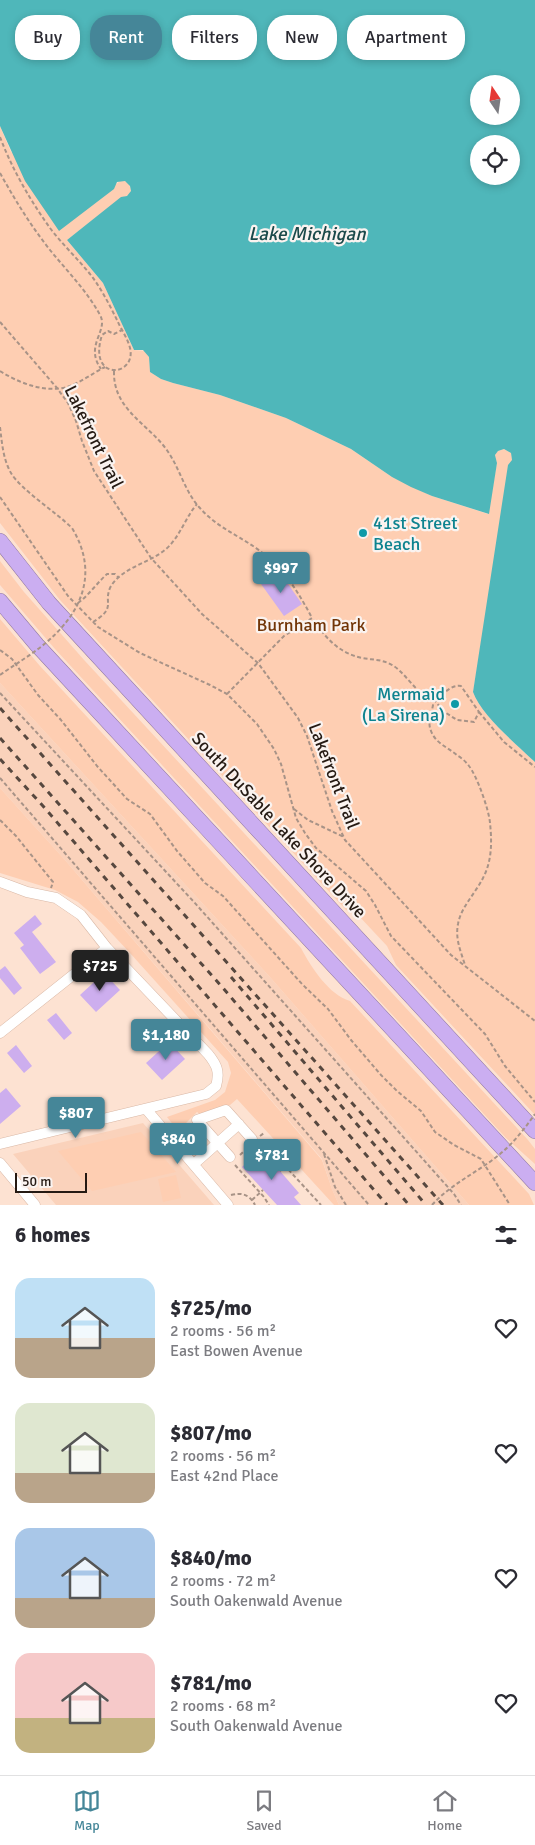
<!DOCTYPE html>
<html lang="en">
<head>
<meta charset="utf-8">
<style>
  body { margin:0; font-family:Signika,sans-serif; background:#f2f2f3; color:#2b2b33; height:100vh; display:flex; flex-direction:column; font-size:19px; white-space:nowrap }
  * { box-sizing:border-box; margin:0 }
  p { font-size:16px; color:#7c7c81 }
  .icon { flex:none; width:28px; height:28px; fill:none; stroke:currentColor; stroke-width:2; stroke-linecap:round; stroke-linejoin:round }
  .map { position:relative; height:1205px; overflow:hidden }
  .details { display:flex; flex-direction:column; background:#fff; flex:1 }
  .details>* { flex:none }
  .hud { position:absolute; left:15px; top:15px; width:505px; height:45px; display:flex; gap:10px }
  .needle { width:32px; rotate:347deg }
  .fabs { position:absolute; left:470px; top:75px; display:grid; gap:10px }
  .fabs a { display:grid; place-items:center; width:50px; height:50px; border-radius:50%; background:#fff; box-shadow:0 2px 8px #0003; font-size:25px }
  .scale { position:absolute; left:15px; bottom:12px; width:72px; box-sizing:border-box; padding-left:5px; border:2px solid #251a13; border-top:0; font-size:14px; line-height:18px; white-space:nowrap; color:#251a13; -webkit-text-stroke:4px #faf3f0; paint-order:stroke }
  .price { position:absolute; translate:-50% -42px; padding:0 11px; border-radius:5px; background:#458698; color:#fff; font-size:16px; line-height:32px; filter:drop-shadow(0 1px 2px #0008) }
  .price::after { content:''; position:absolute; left:50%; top:30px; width:15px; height:11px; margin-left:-8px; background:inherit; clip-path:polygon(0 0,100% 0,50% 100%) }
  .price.on { background:#222; color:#fff }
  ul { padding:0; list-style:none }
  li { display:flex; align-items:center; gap:15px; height:125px; padding:0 15px }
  li span { display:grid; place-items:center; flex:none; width:140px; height:100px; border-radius:15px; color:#555 }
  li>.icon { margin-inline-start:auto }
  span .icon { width:60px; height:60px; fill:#fffc; stroke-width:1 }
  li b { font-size:21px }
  h2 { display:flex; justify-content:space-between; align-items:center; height:60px; padding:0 15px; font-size:21px }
  .tag { padding:0 18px; border-radius:20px; background:#fff; box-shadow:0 2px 8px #0003; font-size:18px; line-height:45px }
  .tag.on { background:#458698; color:#fff }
  .tabs { display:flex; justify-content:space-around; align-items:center; height:70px; border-top:1px solid #e1e1e2; background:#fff; font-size:14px; color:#7c7c81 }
  .tabs a { display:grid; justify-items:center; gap:2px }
  .tabs .on { color:#458698 }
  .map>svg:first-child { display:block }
</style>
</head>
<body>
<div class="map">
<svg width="535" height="1205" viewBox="0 0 535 1205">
  <rect width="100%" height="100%" fill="#fde2d2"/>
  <path fill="#fad2bb" d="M0,683L269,976L469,1205H339L332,1189L322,1159L65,860L0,788Z
    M143,1123L214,1205H56L13,1154Z"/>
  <path fill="#feceb2" d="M0,126L11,152L114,186L120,181H125L129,183L131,191L129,195L121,198L67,240L103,283L134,350L145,351L149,357L150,372L161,379L173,383L220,395L286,418L351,449L392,477L432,496L488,514L497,463L495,455L498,451L504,449L511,453L512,460L473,692C481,715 517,745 535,762V1115L396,965L387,946L358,915L346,910L60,600L0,523Z
    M0,561L24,592L85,661L528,1140L535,1149V1164L506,1138L55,649L0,585Z
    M0,619L40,666L301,948C311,967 329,995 350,1001L529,1194L534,1205H469L269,976L0,683Z
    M0,788L65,860L322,1160L332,1189L339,1205H334L237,1099L230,1105L201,1115L197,1112L184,1125L207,1150L200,1155L171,1122L167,1117L215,1100L225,1092L231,1073L228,1062L130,953L101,922L78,902L55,890L0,873Z
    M141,1132L176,1172L92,1191L58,1151Z
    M176,1175L181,1198L163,1202L158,1179Z"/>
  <path fill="#4fb7ba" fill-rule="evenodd" d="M0,0H535V762C517,745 481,715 473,692L508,465L512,460L511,453L504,449L498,451L495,455L497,463L489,514L432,496L411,487L392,477L351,449L286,418L220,395L173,383L161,379L150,372L149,357L143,350H134L103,283L67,240L121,197L127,196L131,191L130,186L125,181L117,182L114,189L59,231L25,181L0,126ZM479,84H511V116H479ZM479,144H511V176H479Z"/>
  <path fill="#cdaeee" d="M279,571L302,604L284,616L261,584Z
    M35,915L42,924L32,932L56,962L40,974L20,948L24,945L14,933Z
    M5,966L22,988L14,995L0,978V970Z
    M104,973L120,990L96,1012L80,995Z
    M56,1013L72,1033L64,1040L47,1020Z
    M169,1042L185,1059L162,1080L146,1063Z
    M16,1045L32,1066L24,1073L7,1053Z
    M6,1088L21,1106L0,1124V1093Z
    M255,1155L259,1159L264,1155L280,1171L299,1193L294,1197L301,1205H277L242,1167Z"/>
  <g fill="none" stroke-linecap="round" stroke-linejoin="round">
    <g stroke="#d9b8a6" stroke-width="11">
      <path id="minor" d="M0,882L27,892L56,898L81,915L107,948L208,1054C217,1065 220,1072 216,1086L206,1094L0,1144
        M0,1033L107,948
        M146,1109L228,1205
        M230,1157L197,1120L226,1110L252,1139
        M0,1163L35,1205
        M194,1164L239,1124"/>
    </g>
    <g stroke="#917aa3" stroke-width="16">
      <path id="highway" d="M0,541L49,603L535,1131
        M0,601L37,645L535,1183"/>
    </g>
    <path stroke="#a89387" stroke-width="2" stroke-dasharray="4 2.5" stroke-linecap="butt" d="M0,137C12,169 30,200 50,228C62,244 77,258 90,274C101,288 109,304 117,320C121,329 128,339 130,348C137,377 87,382 102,335L108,331L114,334L122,330
      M0,173C15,200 31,226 50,250C67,271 87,291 100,315C109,331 84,345 101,369
      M0,322L57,388L68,403L76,421L82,441L94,471L151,558L202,614L258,663L298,718L307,736L332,811L345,840L451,955L535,1021
      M0,371C19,383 44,393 67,387C80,383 93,373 105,367
      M114,371C113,407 143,421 163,445C179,464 183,489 199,507C218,529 243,537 264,554C285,570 300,595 312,618
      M0,427C2,443 3,459 11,473C21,490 56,512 72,528
      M0,497L68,596L98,627L140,653L210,685L227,694L257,724L274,749L281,764L296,818L305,833L316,848L366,891L375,905L391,936L485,1034L505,1066L535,1102
      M78,603C89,595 97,583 107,574H115L119,578
      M93,622C118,607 102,603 111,586C123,567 150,563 166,549C180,537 185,518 197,504
      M0,650L12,659L38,695L61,720L97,766L127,799L150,814L177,851L205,883L223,896L302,984L328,1009L351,1040L381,1075L397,1091L421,1111L435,1132L454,1145L481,1159L510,1205
      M0,693L194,902L454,1194L461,1205
      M227,694L284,636L312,618C325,637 338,653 362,658C372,660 382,659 392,665C405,672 417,695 430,697C442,700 448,684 461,686L479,712L474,722L457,720L443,711L433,698
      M433,698C435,709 426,719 431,731C436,744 448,747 458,756C462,758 466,762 469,766C477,776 489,810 490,823C492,842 492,861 483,878C475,894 461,907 458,924C455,939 461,952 465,965
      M479,712L504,742L535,767
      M0,778L369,1205
      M294,809L308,820L344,837
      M0,820L16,836L53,882L51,888
      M260,1136L264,1133
      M262,1141L321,1205
      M324,1154L335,1187L346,1205
      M240,1155L247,1148
      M235,1165L264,1197L269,1205
      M280,1171L286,1166
      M231,1195C242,1192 250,1195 255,1205
      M252,1200L263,1190"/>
    <use href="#minor" stroke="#fff" stroke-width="10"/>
    <use href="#highway" stroke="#cbaef1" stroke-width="15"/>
    <path stroke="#57483f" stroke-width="3" stroke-dasharray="6 6" stroke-linecap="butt" d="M0,708L443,1205
      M0,738L223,988L409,1205
      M0,759L43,806L387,1205
      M231,977L426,1205"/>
    <path stroke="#a89387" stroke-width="2" stroke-dasharray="4 2.5" stroke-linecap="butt" d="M0,675C14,665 28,657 42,646C81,615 100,574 72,528
      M432,1205C450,1185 474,1174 495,1158C511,1146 523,1131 535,1114"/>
  </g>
  <g fill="#0f9aa8" stroke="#faf3f0" stroke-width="2">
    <circle cx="363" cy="533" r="5"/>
    <circle cx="455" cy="704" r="5"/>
  </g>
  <g text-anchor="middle" stroke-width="4.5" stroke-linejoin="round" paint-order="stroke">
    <g font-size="18" fill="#251a13" stroke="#faf3f0">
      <text transform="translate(94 437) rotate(64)" y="6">Lakefront Trail</text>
      <text transform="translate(334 776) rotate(69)" y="6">Lakefront Trail</text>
      <text transform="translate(279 825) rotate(47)" y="6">South DuSable Lake Shore Drive</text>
    </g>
    <g font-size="18" fill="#0d838f" stroke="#faf3f0" text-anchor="start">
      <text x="373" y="529">41st Street<tspan x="373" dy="21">Beach</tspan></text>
      <text x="445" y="700" text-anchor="end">Mermaid<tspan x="445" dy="21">(La Sirena)</tspan></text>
    </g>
    <g font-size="18" fill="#723507" stroke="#faf3f0">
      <text x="311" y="631">Burnham Park</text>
    </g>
    <g font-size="19" font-style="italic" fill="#1a494a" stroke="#faf3f0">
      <text x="307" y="240">Lake Michigan</text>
    </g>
  </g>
</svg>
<div class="fabs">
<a><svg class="needle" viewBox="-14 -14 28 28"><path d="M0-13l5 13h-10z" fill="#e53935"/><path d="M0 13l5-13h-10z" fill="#7c7c81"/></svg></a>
<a><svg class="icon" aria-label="locate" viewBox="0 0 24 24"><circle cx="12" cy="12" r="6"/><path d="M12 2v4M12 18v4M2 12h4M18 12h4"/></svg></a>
</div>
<div class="scale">50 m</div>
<b class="price" style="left:281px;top:594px">$997</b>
<b class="price on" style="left:100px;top:992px">$725</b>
<b class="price" style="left:166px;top:1061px">$1,180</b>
<b class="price" style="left:76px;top:1139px">$807</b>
<b class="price" style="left:178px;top:1165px">$840</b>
<b class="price" style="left:272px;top:1181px">$781</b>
<div class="hud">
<a class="tag">Buy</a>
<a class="tag on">Rent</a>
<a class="tag">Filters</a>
<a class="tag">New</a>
<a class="tag">Apartment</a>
</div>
</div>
<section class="details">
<h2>6 homes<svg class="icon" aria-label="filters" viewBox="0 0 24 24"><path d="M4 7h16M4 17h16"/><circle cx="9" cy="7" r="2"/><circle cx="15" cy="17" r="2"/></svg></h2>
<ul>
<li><span style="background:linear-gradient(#bfe0f5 60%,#b9a48a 0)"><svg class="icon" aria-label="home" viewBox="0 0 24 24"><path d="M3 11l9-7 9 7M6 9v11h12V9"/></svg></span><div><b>$725/mo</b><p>2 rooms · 56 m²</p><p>East Bowen Avenue</p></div><svg class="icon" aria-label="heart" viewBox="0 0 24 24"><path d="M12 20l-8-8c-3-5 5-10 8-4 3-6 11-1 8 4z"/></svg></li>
<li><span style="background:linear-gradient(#dfe7d0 70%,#b9a48a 0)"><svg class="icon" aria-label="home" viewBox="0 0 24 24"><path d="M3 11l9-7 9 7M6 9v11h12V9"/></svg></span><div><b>$807/mo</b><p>2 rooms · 56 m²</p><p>East 42nd Place</p></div><svg class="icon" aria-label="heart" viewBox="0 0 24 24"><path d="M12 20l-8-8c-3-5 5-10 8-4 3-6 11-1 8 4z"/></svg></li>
<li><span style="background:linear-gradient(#a9c7e8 70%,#b9a48a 0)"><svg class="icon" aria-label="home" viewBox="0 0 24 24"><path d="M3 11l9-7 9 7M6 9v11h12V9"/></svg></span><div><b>$840/mo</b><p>2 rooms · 72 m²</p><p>South Oakenwald Avenue</p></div><svg class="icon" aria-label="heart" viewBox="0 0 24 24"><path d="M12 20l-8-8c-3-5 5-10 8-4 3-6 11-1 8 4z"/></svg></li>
<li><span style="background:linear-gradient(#f6c9c9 65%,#c2b280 0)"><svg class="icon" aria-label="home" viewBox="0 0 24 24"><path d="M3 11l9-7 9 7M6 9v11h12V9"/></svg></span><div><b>$781/mo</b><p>2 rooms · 68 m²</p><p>South Oakenwald Avenue</p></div><svg class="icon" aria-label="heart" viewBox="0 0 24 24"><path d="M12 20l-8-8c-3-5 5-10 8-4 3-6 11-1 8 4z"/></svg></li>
</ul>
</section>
<nav class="tabs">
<a class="on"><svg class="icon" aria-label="map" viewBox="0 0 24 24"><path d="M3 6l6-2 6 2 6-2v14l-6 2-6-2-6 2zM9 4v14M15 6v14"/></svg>Map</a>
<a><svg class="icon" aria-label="saved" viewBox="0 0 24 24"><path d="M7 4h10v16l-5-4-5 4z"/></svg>Saved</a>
<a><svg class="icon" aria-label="home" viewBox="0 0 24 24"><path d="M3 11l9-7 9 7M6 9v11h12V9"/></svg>Home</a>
</nav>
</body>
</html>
